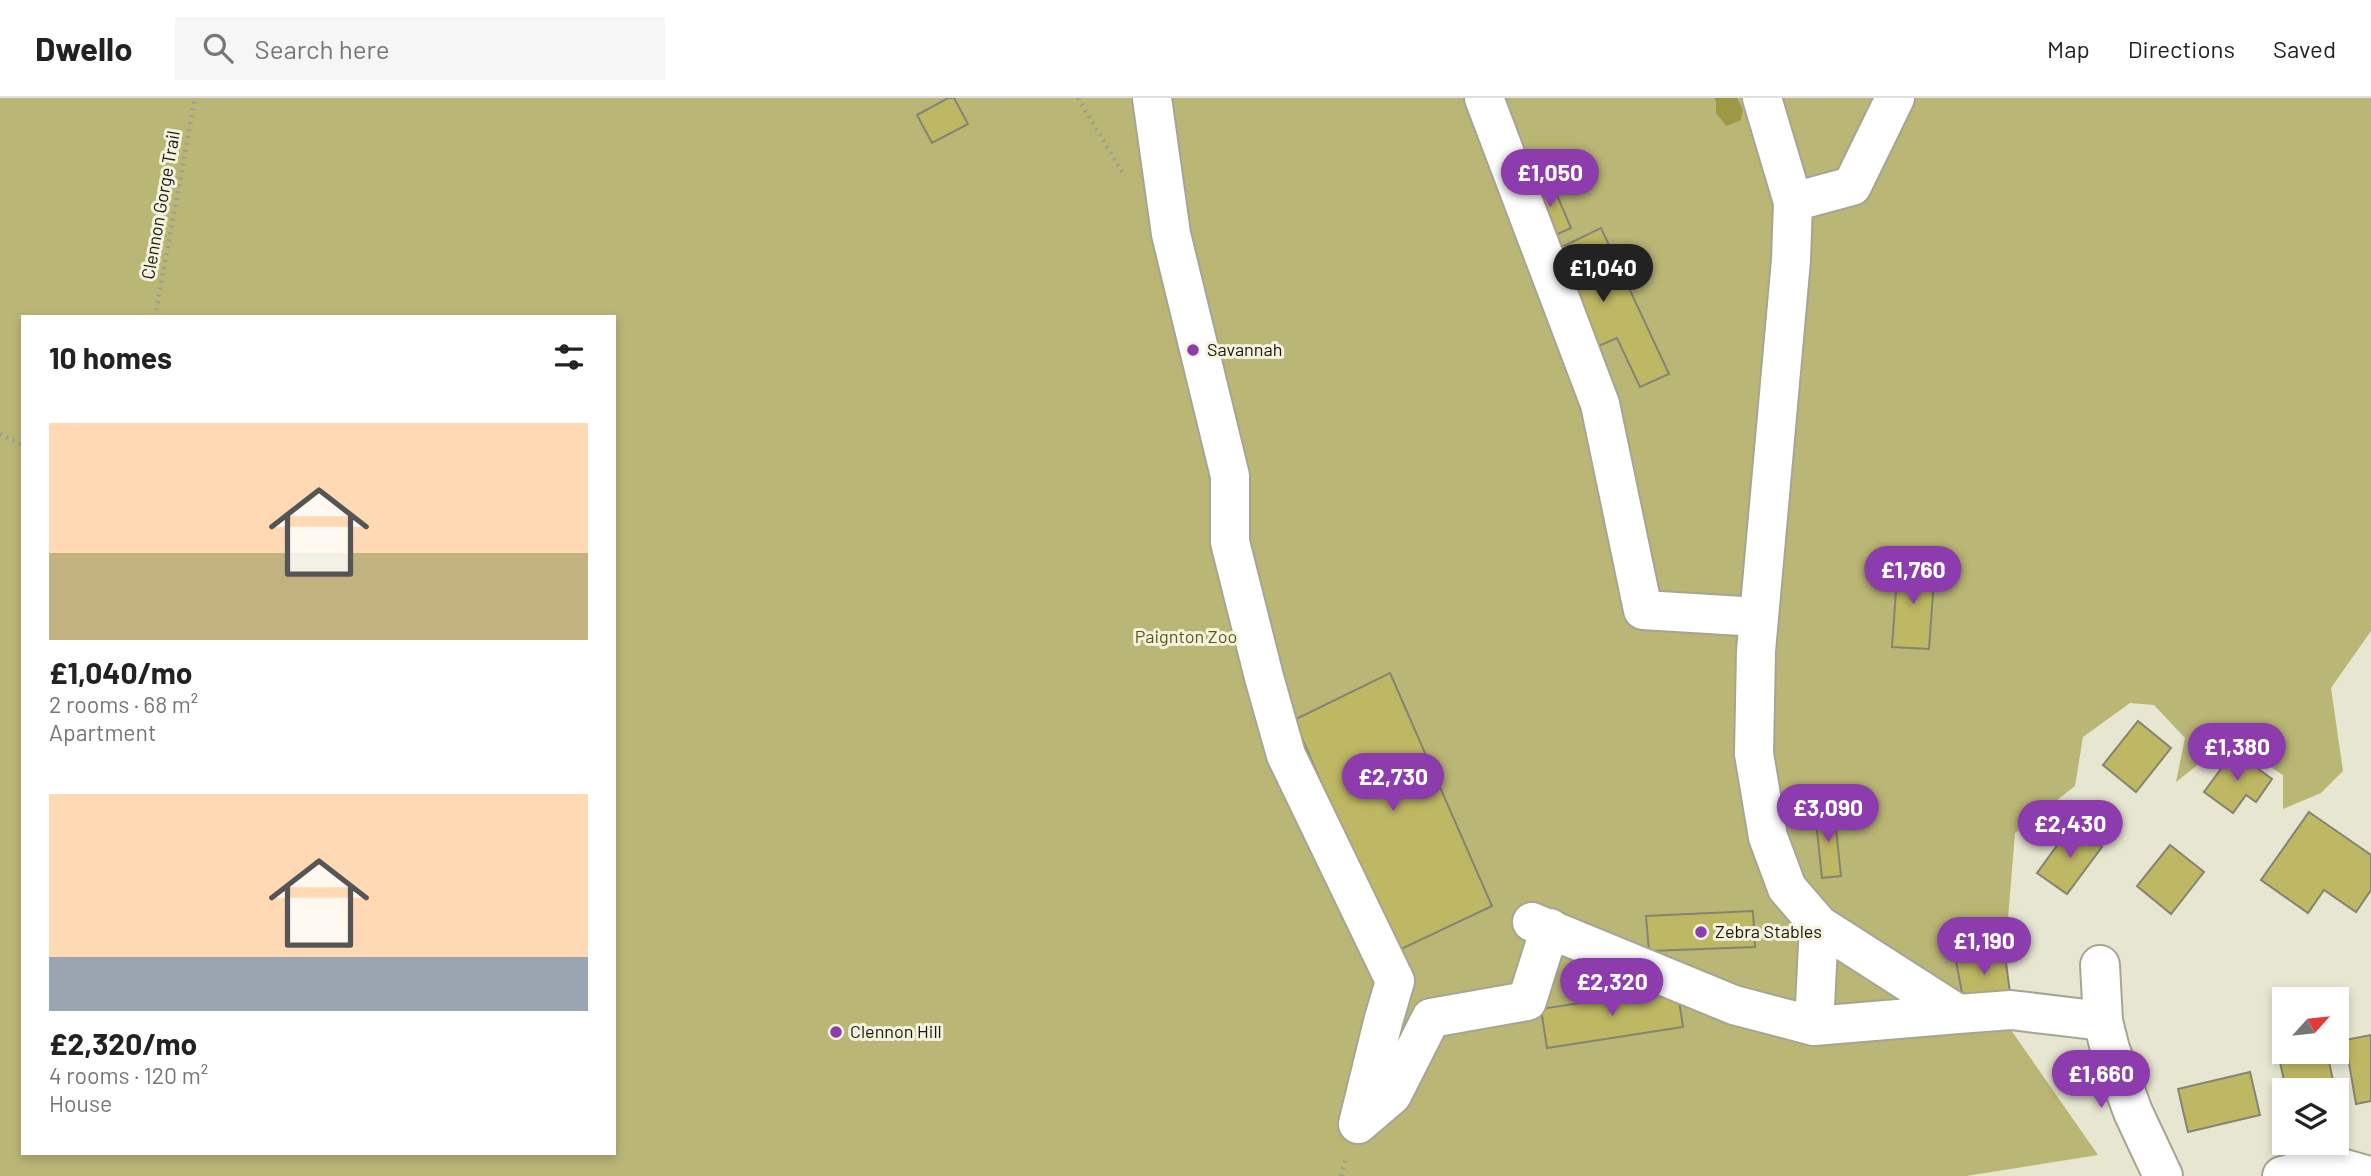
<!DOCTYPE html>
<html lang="en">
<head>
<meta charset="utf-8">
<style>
  body { margin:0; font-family:Barlow,sans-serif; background:#f6f6f6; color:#222; height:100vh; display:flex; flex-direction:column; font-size:26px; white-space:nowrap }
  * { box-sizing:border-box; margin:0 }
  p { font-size:23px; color:#767676 }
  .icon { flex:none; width:38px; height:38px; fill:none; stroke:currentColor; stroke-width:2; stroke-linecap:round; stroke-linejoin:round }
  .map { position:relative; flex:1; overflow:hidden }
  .sheet { position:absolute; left:21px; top:217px; width:595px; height:840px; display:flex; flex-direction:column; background:#fff; border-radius:0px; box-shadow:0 4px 10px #0003 }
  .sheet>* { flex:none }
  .needle { width:46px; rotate:63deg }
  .controls { position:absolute; left:2272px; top:889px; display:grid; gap:14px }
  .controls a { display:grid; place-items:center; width:77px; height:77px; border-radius:0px; background:#fff; box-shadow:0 4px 10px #0003; font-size:35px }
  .price { position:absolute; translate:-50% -60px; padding:0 16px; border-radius:24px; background:#8c3cac; color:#fff; font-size:23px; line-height:46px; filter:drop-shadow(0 2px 4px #0008) }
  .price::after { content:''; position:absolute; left:50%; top:42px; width:21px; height:16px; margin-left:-10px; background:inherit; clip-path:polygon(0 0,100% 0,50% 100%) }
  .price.active { background:#222; color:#fff }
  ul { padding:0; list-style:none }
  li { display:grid; align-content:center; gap:14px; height:371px; padding:0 28px }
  li span { display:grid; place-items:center; height:217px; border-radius:0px; color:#555 }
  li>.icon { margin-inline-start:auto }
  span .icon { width:126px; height:126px; fill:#fffc; stroke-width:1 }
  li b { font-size:30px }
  h2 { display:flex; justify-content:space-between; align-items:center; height:84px; padding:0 28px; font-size:30px }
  header { display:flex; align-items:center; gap:42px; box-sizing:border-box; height:98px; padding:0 35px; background:#fff; border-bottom:2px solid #e0e0e0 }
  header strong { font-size:33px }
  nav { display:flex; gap:38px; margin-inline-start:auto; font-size:24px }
  .search { width:490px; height:63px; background:#f6f6f6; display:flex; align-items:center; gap:18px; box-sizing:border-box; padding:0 24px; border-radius:0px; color:#767676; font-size:26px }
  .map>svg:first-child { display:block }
</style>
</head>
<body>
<header>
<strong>Dwello</strong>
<div class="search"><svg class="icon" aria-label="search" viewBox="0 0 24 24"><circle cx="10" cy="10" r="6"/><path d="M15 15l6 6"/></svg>Search here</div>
<nav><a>Map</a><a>Directions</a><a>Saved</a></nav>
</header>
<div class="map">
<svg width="2371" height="1078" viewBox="0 0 2371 1078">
  <rect width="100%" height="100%" fill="#e7e6d1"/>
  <path fill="#bab676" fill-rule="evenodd" d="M0,0H2371V533L2331,590L2343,673L2321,695L2283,711V677L2229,642L2176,684L2185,640L2154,607L2130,605L2083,639L2075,688L2015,735L2005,857L2010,895L2011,932L2098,1057L1966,1078H0ZM23,219H614V1055H23Z"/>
  <path fill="#9e9844" d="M1714,0H1737L1743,12L1741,22L1726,28L1716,15V3Z"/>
  <path fill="#beb864" stroke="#858472" stroke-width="2" d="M948,0H954L968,26L932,45L917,17Z
    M1551,83L1571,130L1549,140L1529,92Z
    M1601,130L1669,276L1640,289L1617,240L1580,256L1543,158Z
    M1898,465L1935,468L1929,551L1892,549Z
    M1390,575L1492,808L1395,854L1294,622Z
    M2138,623L2171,650L2136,694L2103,667Z
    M2234,653L2272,681L2256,704L2246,697L2233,715L2204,694Z
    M1834,712L1841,778L1822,780L1815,714Z
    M2309,714L2371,757V792L2356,814L2324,792L2308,815L2261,782Z
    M2072,727L2102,749L2067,796L2037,775Z
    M2170,747L2204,774L2171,816L2137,788Z
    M1753,813L1755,849L1649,853L1646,818Z
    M2005,857L2010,895L1963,900L1956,863Z
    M1677,890L1683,929L1547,950L1541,911Z
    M2371,937V1003L2356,1006L2345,942Z
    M2284,939V954H2327L2335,992H2286L2275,941Z
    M2250,974L2260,1017L2188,1034L2178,991Z"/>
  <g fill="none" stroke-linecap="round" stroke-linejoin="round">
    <g stroke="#a6a592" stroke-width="42">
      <path id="minor" d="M1152,0L1171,136L1230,378V444L1264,579L1286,657L1395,883L1383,924L1358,1026L1392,997L1431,920L1527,903L1550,830
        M1484,0L1600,306L1643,512L1742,518
        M1762,0L1793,104
        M1532,824L1734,907L1814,928L1958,916L1819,827
        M2100,867L2103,923L2110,951L2133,1014L2163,1078
        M1958,916L2011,912L2103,923
        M1814,928L1819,827L1787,790L1768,739L1754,656L1756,553L1791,162L1793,104L1852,88L1895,0
        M2282,1078L2327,1066L2369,1078"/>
    </g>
    <path stroke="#9f9e8e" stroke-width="4.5" stroke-dasharray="2 5" stroke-linecap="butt" d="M1078,0L1124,77
      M155,219L195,0
      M0,336L23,348
      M1341,1078L1346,1060"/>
    <use href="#minor" stroke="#fff" stroke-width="38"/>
  </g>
  <g fill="#8c3cac" stroke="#f4f3de" stroke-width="2.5">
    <circle cx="1193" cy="252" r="7"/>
    <circle cx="1701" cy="834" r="7"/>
    <circle cx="836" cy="934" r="7"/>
  </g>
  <g text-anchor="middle" stroke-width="6" stroke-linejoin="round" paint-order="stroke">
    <g font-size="18" fill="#181810" stroke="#f4f3de">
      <text transform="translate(161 107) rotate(-80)" y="6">Clennon Gorge Trail</text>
    </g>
    <g font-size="18" fill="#181810" stroke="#f4f3de" text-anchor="start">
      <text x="1207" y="258">Savannah</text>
      <text x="1715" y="840">Zebra Stables</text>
      <text x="850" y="940">Clennon Hill</text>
    </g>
    <g font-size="18" fill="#5b5718" stroke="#f4f3de">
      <text x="1186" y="545">Paignton Zoo</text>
    </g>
  </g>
</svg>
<div class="controls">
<a><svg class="needle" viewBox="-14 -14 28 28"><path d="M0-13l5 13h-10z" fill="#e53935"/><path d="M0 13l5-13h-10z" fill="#767676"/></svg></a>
<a><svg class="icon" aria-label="layers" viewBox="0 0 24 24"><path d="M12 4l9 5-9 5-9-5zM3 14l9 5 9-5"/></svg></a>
</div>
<b class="price" style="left:1550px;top:111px">£1,050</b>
<b class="price active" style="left:1603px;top:206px">£1,040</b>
<b class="price" style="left:1913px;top:508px">£1,760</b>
<b class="price" style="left:2237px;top:685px">£1,380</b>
<b class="price" style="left:1393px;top:715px">£2,730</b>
<b class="price" style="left:1828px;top:746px">£3,090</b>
<b class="price" style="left:2070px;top:762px">£2,430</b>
<b class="price" style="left:1984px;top:879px">£1,190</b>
<b class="price" style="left:1612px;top:920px">£2,320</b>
<b class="price" style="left:2101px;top:1012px">£1,660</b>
<section class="sheet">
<h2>10 homes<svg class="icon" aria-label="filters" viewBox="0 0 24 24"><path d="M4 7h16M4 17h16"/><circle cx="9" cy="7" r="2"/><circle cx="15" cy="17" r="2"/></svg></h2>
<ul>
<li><span style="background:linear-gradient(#ffd9b3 60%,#c2b280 0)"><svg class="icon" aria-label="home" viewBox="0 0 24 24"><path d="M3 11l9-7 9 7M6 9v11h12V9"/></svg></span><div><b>£1,040/mo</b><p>2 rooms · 68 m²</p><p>Apartment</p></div></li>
<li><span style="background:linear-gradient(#ffd9b3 75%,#9aa5b1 0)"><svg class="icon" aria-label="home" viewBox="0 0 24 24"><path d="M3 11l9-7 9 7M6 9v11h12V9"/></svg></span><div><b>£2,320/mo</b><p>4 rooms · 120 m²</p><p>House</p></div></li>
</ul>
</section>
</div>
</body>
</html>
